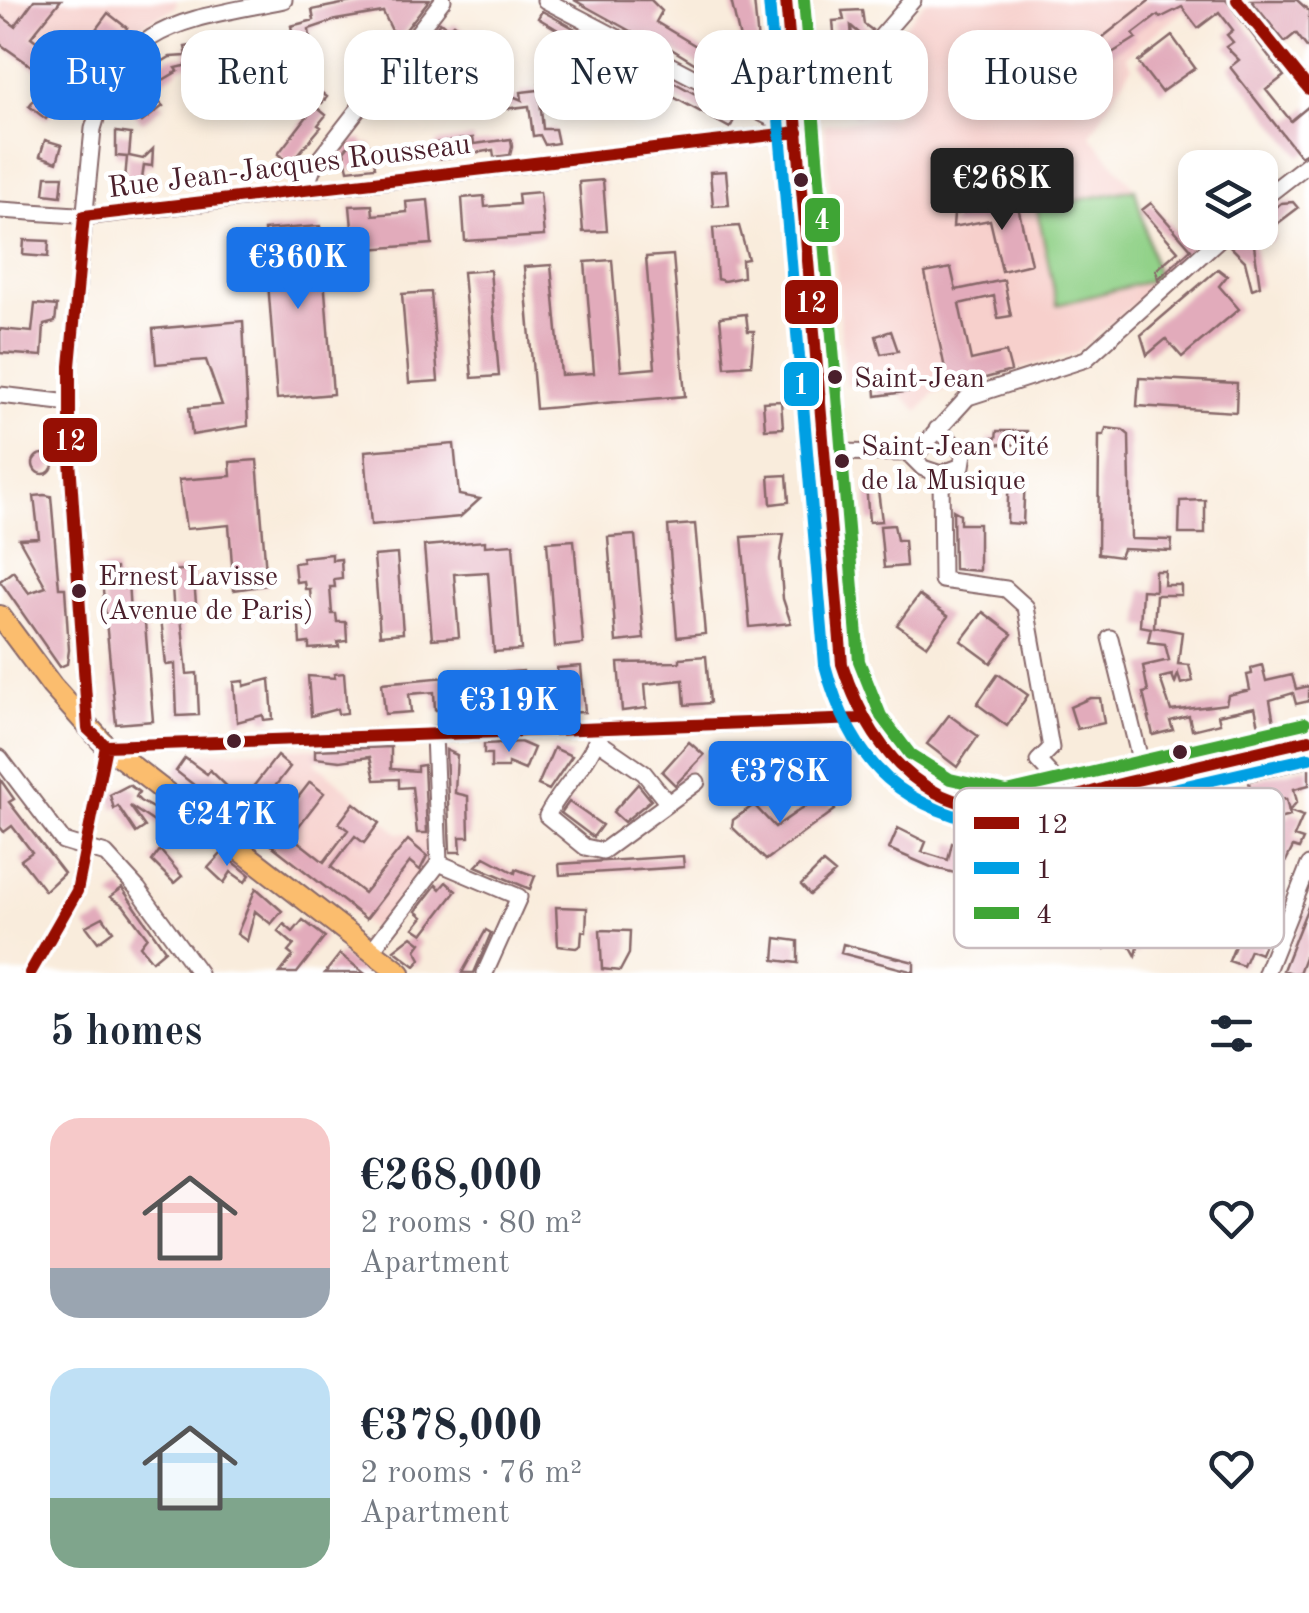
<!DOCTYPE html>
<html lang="en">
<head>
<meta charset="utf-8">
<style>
  body { margin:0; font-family:"Old Standard TT",serif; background:#f2f2f3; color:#1f2937; height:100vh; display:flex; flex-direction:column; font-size:38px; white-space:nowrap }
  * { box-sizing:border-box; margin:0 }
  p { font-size:32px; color:#747a83 }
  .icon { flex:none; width:55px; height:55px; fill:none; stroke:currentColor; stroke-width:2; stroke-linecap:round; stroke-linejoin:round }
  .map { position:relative; height:973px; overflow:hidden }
  .panel { display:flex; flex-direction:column; background:#fff; flex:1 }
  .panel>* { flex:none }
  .banner { position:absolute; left:30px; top:30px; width:1250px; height:90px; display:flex; gap:20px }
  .buttons { position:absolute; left:1178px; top:150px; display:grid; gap:20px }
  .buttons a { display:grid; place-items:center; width:100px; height:100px; border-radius:20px; background:#fff; box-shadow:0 5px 15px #0003; font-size:50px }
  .price { position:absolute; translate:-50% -85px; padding:0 22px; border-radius:10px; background:#1a73e8; color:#fff; font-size:32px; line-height:65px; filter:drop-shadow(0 2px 5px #0008) }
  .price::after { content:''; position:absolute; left:50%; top:60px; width:30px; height:22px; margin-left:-15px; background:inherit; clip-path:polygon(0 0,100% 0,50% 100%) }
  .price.selected { background:#222; color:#fff }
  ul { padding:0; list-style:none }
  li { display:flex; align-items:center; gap:30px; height:250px; padding:0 50px }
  li span { display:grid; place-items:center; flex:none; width:280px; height:200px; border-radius:30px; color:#555 }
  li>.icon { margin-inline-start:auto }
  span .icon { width:120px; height:120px; fill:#fffc; stroke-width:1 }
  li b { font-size:42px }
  h2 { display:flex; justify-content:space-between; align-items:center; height:120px; padding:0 50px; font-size:42px }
  .tag { padding:0 35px; border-radius:30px; background:#fff; box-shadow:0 5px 15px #0003; font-size:35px; line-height:90px }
  .tag.selected { background:#1a73e8; color:#fff }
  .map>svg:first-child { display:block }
</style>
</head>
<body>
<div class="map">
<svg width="1309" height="973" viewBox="0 0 1309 973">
  <rect width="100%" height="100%" fill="#fff"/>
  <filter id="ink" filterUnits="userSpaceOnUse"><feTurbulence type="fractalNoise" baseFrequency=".01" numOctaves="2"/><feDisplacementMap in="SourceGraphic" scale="20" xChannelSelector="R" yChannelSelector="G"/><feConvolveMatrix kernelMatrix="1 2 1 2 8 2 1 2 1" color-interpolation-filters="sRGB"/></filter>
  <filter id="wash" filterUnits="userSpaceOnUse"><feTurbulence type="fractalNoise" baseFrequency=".0048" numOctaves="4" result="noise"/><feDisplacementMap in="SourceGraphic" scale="40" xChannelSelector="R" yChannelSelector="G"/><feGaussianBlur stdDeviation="2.25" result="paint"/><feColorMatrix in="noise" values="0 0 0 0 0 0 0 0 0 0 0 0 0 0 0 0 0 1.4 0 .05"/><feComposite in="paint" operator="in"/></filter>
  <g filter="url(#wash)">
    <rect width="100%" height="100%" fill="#f9ecdc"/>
    <path fill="#f7d0cc" d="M0,0H177L175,8L134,29L113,49L86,100L68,92L0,41Z
      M926,0H1197L1126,56L1132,66L1090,135L1135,189L1159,283L1075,353L934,393L919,411L900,394L892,395L890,381L845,385L824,124L895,116L894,38Z
      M315,748L316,763L398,833H429L430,858L375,931L172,777L190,752Z"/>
    <path fill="#92d289" stroke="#6e785a" stroke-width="2.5" d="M1135,189L1158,279L1057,305L1037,208Z"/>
    <g id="blocks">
      <path fill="#e2abbb" d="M34,0H61L31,37L81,75L46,119L29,106L50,79L0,44V15L15,26Z
        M361,0H429L397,41L383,12L336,20L309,29L310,38L294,41L291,26L314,20L312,10Z
        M574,0H651L662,11L656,22L733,68L731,49L742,48L731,0H754L758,43H750L753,73L721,70L717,77L655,39L652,43Z
        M1150,0H1226L1284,76L1266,90L1291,121L1309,106V151L1300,156L1230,67L1239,60L1226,47L1233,42L1227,35L1233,30L1219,12L1198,28L1182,7L1160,18L1158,15L1133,34L1136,38L1093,65L1097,69L1089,76L1075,59Z
        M1251,0H1297L1309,11V50L1296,33L1285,42Z
        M862,10L864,24L872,30L865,38L851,26L853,52L836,54L833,21L844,20L842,11Z
        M542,11L736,116L730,128L664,92L661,98L633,78L608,75L605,80L596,75L601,66L585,57L590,49L538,18Z
        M108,13L127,28L119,37L116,35L98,66L79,52Z
        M440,22L449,29L454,24L464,31L457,41L462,44L430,74L401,115L393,109L421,66L412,59Z
        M1172,36L1195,68L1161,92L1138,62Z
        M207,43L210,60L176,68L178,71L146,90L131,74L136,66L143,73L170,57L187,56L185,47Z
        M366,44L382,57L370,71L354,59Z
        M271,49L275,65L252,70L249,54Z
        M884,51L891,57L889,76L879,77L866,91L868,114L854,115L852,87Z
        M544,64L555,70L552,77L570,90L539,83Z
        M289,67L327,97L322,103L284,74Z
        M493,88L522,100L521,92L539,90L543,129H555L558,143L545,145L540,135L533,136L529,106L496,110Z
        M151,93L163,106L142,122L132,111Z
        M315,106L326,115L318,125L321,127L290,164L278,154Z
        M116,132L131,134L129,156L143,159L153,149L152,166L144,165L140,193L124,192L127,157L116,156Z
        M473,138L474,144L511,139L512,147L510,155L494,157L493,150L438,159L436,143Z
        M362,139L363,144L372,145L375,167L348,170L344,151L353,140Z
        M45,140L62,145L57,162L40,156Z
        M726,171L729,205L713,206L710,172Z
        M46,176H63L61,196L44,194Z
        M603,180L607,231L583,232L579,182Z
        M540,192L544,236L465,241L462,198L484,196L485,207L519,204L518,194Z
        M428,200L432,244L354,250L350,206L372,205L373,215L407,212L406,202Z
        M1017,202L1031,264L1002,271L990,220L953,227L954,214Z
        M1293,202L1298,208L1269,230L1275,237L1268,243L1260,236V220L1281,203Z
        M1151,203L1191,249L1158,279L1156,270L1178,251L1142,210Z
        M320,226L333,394L277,399L264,230Z
        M739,226L748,259L742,260L743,277L724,281L717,279L713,228Z
        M1238,232H1252L1260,286L1252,289L1245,261L1229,245Z
        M24,240L49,241L48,257L23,255Z
        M673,255L685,396L536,409L524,267L551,265L561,375L594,373L585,262L612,260L621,371L655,368L646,257Z
        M951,268L956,290L1004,280L1011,316L998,318L994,296L959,304L971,360L1006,352L1011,371L949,388L925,273Z
        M1218,269L1227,276L1219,286L1239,309L1182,357L1166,339L1147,355L1141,335Z
        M490,270L499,376L472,378L463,272Z
        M431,292L438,381L409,383L402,294Z
        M35,304L57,306L55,322L44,325L42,356L0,353V329L32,332Z
        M746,314L748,331H754L751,365L725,367L720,317Z
        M243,321L248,426L192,435L189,408L222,405L206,360L156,364L153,329Z
        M891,331L898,351L881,354L876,336Z
        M910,375L912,391L876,396L875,382H887V376Z
        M1139,378L1237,383L1236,412L1137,406Z
        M781,401L783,428L765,429L763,402Z
        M1106,428L1123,430L1129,435L1131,539L1172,540L1171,551L1123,549L1120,557L1098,554L1099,435H1104Z
        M997,431H1027L1026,445L997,444L996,450L987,449L988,438H996Z
        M454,444L459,495L480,499L460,517L371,525L365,451Z
        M33 464a10 10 0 1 1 20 0a10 10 0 1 1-20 0Z
        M257,460L267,585L234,590L229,525L186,529L179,480L231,476L230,462Z
        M1009,474H1025L1023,524L1007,523Z
        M787,475L789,502L771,504L769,476Z
        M877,483L882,521L869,522L866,484Z
        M44,495L51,496L59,588H65L69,650L67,664L60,667L0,581L13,571L29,593L46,587L19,539L39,538L34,496Z
        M1205,500V534H1179L1180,501Z
        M953,510L960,514V524H979V571L954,569Z
        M695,524L705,634L677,637L668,526Z
        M894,525L897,540H904L906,566L884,568L880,526Z
        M784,534L780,559L783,599L791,623L750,627L742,537Z
        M635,535L644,639L616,642L608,537Z
        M574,540L583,644L555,647L547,542Z
        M485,541V546L513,544L521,650L494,652L488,572L454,574L459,637L432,639L424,546Z
        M332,554V560L341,559L342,578L334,579L335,587H330L332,614H336L337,622H346L347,641L338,642L339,647L309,649V643L300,644L299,625L307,624V616H312L310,589H305L304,581L296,582L294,563L303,562L302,557Z
        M397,554L403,633L380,635L374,556Z
        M116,568L117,582L128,581L130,612L144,611L153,721L116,724L101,569Z
        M193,569L197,615L176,616H181L187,674L197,673L199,715L177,716L175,664L166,665L161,618L174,617L171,571Z
        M1155,571H1165L1164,585H1181V595H1156L1154,627L1182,632L1178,664L1189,665L1193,681L1181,684L1178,674L1175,683L1172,675L1160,678L1171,711L1226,704L1228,695L1250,690L1247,675L1252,674L1251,668L1262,665L1266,681L1292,675L1296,689L1309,686V701L1296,704L1293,693L1270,700L1274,723L1259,726L1255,707L1218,715L1220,723L1192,730L1189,716L1170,721L1173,730L1153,735L1143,693L1148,692L1143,666L1169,660L1165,644L1148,642L1151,628L1140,626L1142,590L1155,591Z
        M919,595L948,616L927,646L897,625Z
        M983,612L1012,634L991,663L961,641Z
        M706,656L710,703L685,705L683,680L645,684L647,708L622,711L618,663L680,662V658Z
        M581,666L585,712L561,713L560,695L526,698L527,716L503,718L499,673L523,671L524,680L558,677L557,668Z
        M344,673L347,713L338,714L337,709L311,716L308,676L335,678L334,674Z
        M998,674L1028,695L1007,726L977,704Z
        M458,676L461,707L435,710L434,692L409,694L411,712L385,714L382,683Z
        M270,679L273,719L264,720L263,715L237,722L234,682L244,681V686Z
        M1090,698H1100L1104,723L1077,729L1070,707Z
        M949,715L978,736L957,767L927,744Z
        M520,742L534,748L525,770L508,763V768H491V754H484V744Z
        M689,742L704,755L675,785L662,772Z
        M391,747V769L417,771V766L424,765L427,833H417L412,787L399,788V779L375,780L370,757L340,761L315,758V750Z
        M554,748L572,756L549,790L538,785Z
        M446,750L457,755L455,793L468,796L469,837H460L461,852H450Z
        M277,756L290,767L245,825L176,771L185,758L207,774L210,770L242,801Z
        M1309,767V785L1294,789L1297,802L1289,811L1303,816L1294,837L1303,840L1299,849L1293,847L1275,883L1264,878L1270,864L1261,860L1271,838L1265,836L1266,822L1290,816L1286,799L1234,809L1231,794L1250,789L1249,781Z
        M0,779L14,799L9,802L64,873L45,891L21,860L32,852L12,826L4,832L0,827Z
        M310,782L324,793L291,836L324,862L348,830L339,823L354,803L379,823L364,843L355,836L331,867L364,893L408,840L427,856L420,870L410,862L366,919L265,840Z
        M638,784L651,800L624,822L613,812Z
        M129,785L139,792L136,797L140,801L176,821L178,825L172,834L130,806L145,827L136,833L118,806L114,809L110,795Z
        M824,793L835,810L766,860L732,827L733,820L754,805L775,827Z
        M569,802L602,825L593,837L561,813Z
        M898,828L926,842L922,852L948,860L952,843L971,848L967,864L977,866L975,878L931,867L889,849Z
        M160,850L182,876L174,883L152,861Z
        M222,853L250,875L245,882L231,872L224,883L208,868Z
        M683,856L684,867L560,875L559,864Z
        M485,857L515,873L516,869L535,876L530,889L476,866Z
        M823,863L835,873L810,895L801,885Z
        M446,882L456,891L423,934L414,928L423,917L416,911L436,885L440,889Z
        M122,888L165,950L152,961L140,946L147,937L123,905L110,897Z
        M256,888L282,911L271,924L255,911L247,941L237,934Z
        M1309,904V946L1299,973H1292L1283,970Z
        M556,907L587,908L586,932L582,931L581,945L576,948L558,946Z
        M1222,916L1268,934L1260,954L1250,950L1243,966L1229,961L1238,938L1216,930Z
        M103,917L113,931L98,942L86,926Z
        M303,920L325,937L297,973H280L293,956L288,952L294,945L278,931L284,924L293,932Z
        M1128,922L1142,929L1136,956L1131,947L1114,942L1106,948L1109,933Z
        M486,930L491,933L474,973H462Z
        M600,930L630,931L629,954L620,971L602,969Z
        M412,936L421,943L416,950L421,959L415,966L394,950Z
        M776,938L798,941V963L774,960Z
        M843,944L914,962V972L841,953Z
        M340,954L364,973H325Z"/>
    </g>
  </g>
  <g filter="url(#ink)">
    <use href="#blocks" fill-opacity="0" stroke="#876769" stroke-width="2.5"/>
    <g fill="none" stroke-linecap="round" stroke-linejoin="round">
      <g stroke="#876769" stroke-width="19">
        <path id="minor" d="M545,0L798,132
          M786,0L842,664C868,757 910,798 1007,810L1309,740
          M1237,0L1309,89
          M798,132L913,0
          M304,191L314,166L443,0
          M1260,201L1309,163
          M0,210L92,216L798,132
          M0,395L70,403
          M826,452L917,453L968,397L1086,359L1227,232
          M911,456L923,468L941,474L962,466L964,453L937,429
          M941,474L942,580L1006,589L1026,607L1051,748L1038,761L1052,776L1059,801
          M1110,638L1145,780
          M599,728C598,755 560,788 547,816L585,847L603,851L697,782
          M88,729L70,460V366L93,129C122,19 187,21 284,0
          M599,742L644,773L666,801
          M0,758L63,841L106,854L138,889L199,973
          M439,863L519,897L485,973
          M372,950L439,863L434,734
          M30,973L77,891L106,746L860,719
          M1266,973L1309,865"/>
      </g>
      <g stroke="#876769" stroke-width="24">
        <path id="major" d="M0,616L52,686L106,746L400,973"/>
      </g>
      <use href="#minor" stroke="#fff" stroke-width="15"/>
      <use href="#major" stroke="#fbbd6e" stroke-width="20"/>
      <g stroke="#fff" stroke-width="20">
        <path id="bus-1" d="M786,0L842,664C867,741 915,807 1005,810C1038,811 1090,791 1124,783C1185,769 1247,754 1309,740
          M1237,0L1309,89
          M106,746L88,729L70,460V366L84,216L798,132
          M106,746L860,719
          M30,973L77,891L106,746"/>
      </g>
      <g stroke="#fff" stroke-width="20">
        <path id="bus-2" d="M769,1L825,665C851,765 905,814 1007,827L1309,758"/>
      </g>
      <g stroke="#fff" stroke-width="20">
        <path id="bus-3" d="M804,0L859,661L881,716L910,754L950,779L1007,792L1305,723"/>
      </g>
      <use href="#bus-1" stroke="#960f04" stroke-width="12"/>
      <use href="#bus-2" stroke="#009fe3" stroke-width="12"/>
      <use href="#bus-3" stroke="#3fa535" stroke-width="12"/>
    </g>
  </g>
  <g fill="#4a1f2b" stroke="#fff" stroke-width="4">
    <circle cx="801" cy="180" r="9"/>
    <circle cx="835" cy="377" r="9"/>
    <circle cx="842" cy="461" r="9"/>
    <circle cx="79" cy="591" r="9"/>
    <circle cx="234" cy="741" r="9"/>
    <circle cx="1180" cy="752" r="9"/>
  </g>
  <g text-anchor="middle" stroke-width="9" stroke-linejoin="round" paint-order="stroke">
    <g font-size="28" fill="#4a1f2b" stroke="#fff" text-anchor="start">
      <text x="854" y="387">Saint-Jean</text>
      <text x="861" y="455">Saint-Jean Cité<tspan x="861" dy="34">de la Musique</tspan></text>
      <text x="98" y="585">Ernest Lavisse<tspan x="98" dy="34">(Avenue de Paris)</tspan></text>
    </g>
    <g font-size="30" fill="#4a1f2b" stroke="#fff">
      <text transform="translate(289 165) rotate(-7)" y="10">Rue Jean-Jacques Rousseau</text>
    </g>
  </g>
  <rect x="954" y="788" width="330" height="160" rx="15" fill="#fff" stroke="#c9bcbf" stroke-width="2.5"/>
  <rect x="974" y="817" width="45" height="12" fill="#960f04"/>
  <rect x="974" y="862" width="45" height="12" fill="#009fe3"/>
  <rect x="974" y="907" width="45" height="12" fill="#3fa535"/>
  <g font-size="28" fill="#4a1f2b">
    <text x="1036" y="833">12</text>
    <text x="1036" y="878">1</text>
    <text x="1036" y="923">4</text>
  </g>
  <g stroke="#fff" stroke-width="4">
    <rect x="803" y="196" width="39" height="48" rx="10" fill="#3fa535"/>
    <rect x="783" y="278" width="57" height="48" rx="10" fill="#960f04"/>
    <rect x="782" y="360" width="39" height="48" rx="10" fill="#009fe3"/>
    <rect x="41" y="416" width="58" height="48" rx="10" fill="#960f04"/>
  </g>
  <g font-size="28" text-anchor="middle" font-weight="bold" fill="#fff">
    <text x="822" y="229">4</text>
    <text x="811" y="312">12</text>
    <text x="801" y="394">1</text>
    <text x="70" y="450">12</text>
  </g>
</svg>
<div class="buttons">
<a><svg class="icon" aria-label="layers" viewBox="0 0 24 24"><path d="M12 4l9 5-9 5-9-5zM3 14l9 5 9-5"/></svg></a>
</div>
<b class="price selected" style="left:1002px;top:233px">€268K</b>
<b class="price" style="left:298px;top:312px">€360K</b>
<b class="price" style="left:509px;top:755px">€319K</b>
<b class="price" style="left:780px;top:826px">€378K</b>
<b class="price" style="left:227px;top:869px">€247K</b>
<div class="banner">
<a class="tag selected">Buy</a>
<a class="tag">Rent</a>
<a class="tag">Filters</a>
<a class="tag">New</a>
<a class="tag">Apartment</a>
<a class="tag">House</a>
</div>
</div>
<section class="panel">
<h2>5 homes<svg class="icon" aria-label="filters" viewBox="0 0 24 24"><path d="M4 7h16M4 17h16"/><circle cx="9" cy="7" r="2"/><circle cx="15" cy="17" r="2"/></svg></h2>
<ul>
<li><span style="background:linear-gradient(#f6c9c9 75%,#9aa5b1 0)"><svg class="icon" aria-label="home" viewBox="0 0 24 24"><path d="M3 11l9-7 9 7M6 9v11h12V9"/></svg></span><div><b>€268,000</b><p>2 rooms · 80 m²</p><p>Apartment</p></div><svg class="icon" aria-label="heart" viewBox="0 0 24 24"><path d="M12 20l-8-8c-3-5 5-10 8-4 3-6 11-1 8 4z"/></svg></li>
<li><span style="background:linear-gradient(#bfe0f5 65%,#7fa58c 0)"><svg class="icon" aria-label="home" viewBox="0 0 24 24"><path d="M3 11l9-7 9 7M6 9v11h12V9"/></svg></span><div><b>€378,000</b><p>2 rooms · 76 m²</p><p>Apartment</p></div><svg class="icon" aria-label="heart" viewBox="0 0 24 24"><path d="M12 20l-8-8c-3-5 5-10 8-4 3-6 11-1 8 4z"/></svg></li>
</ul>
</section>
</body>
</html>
